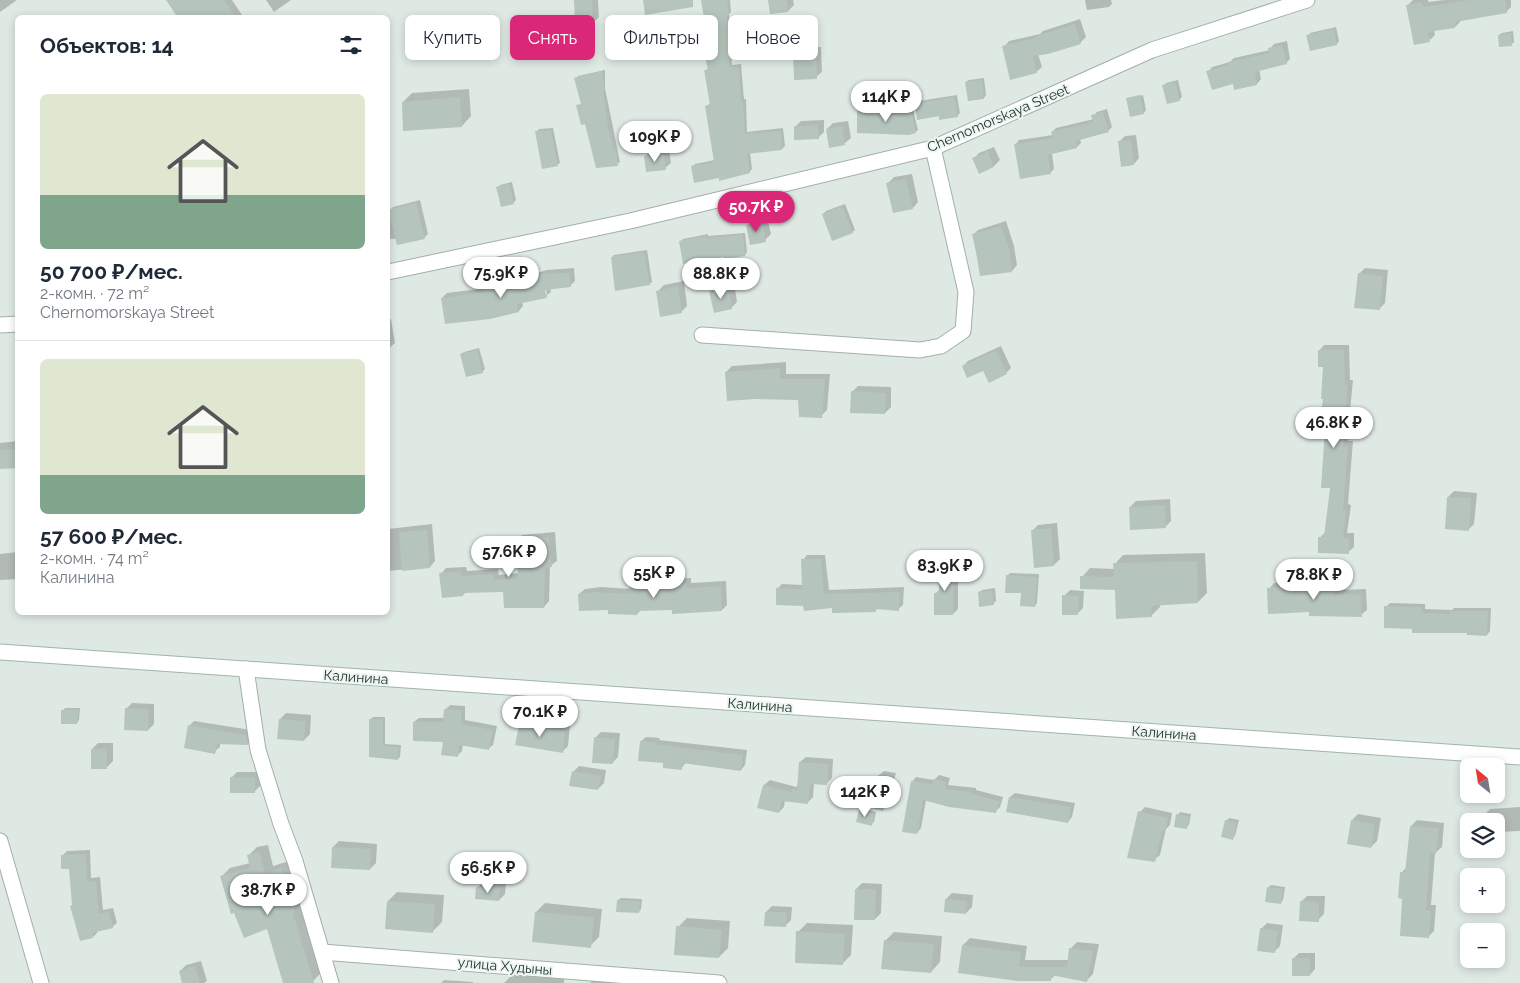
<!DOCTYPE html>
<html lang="ru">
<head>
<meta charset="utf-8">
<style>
  body { margin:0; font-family:Raleway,sans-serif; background:#f6f6f7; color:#1f2937; height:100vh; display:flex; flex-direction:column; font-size:19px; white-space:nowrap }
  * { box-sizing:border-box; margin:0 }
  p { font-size:16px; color:#747a83 }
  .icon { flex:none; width:28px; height:28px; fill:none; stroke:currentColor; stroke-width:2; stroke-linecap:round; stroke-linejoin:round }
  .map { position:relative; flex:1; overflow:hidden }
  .drawer { position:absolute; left:15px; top:15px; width:375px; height:600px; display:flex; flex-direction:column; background:#fff; border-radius:8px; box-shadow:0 2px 8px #0003 }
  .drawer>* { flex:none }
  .top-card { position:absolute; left:405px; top:15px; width:475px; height:45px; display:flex; gap:10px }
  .needle { width:32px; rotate:330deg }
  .buttons { position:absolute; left:1460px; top:758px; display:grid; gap:10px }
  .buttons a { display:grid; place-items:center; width:45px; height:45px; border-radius:8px; background:#fff; box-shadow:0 2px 8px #0003; font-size:25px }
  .price { position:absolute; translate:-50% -42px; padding:0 11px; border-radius:18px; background:#fff; color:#222; font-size:16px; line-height:32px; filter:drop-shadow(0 1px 2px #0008) }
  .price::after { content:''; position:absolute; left:50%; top:30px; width:15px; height:11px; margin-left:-8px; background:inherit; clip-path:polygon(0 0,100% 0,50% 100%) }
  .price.active { background:#db2777; color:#fff }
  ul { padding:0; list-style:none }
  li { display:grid; align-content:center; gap:10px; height:265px; padding:0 25px }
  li+li { border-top:1px solid #e0e1e3 }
  li span { display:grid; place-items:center; height:155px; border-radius:8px; color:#555 }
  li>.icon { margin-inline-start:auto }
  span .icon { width:90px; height:90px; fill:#fffc; stroke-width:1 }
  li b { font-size:21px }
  h2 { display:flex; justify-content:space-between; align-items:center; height:60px; padding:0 25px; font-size:21px }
  .chip { padding:0 18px; border-radius:8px; background:#fff; box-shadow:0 2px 8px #0003; font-size:18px; line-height:45px }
  .chip.active { background:#db2777; color:#fff }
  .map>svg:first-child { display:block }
</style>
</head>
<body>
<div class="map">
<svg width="1520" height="983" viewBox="0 0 1520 983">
  <rect width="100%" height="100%" fill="#dfe9e4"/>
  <path fill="#0003" fill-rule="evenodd" d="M0,0H17L0,12Z
    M167,0H232L244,18H180Z
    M266,0H291L274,12Z
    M575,0H598L599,17L593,23L586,24L585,19Z
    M702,0H730L731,12L729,14L732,65L741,64L744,99H746L747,132L783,128L785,146L782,149L750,152L752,169L749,172L720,177L692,167L695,164L715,160L706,106L711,103L705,71L708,68L702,33L707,29Z
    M769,0H793L794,5L788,11Z
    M1085,0H1111L1112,4L1109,7L1087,10Z
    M1413,0H1428V2L1444,0H1511V7L1506,12L1460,20V22L1455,27L1434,30L1435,35L1430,40L1408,5Z
    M1080,19L1086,37L1080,43L1038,54L1042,67L1036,72L1004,47L1009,41L1040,34L1043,31Z
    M1336,27L1339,41L1337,44L1311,50L1308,36L1310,33Z
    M1513,31L1514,42L1512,44L1499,35L1502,33Z
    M1287,41L1290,59L1286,63L1259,69L1261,79L1257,84L1234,83L1208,72L1212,67L1230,62L1234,58L1270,50V49L1274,44Z
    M821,47L822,72L816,77L794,54L800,48Z
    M605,70V88L620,162L617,164L586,122L578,106L582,103L576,79L578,76Z
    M984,78L986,95L984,98L966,82L969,80Z
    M1178,80L1182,97L1179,100L1164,86L1166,83Z
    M469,89L471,116L462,126L403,102L412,93Z
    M957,95L960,113L957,116L940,115L916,104L919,101Z
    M1143,95L1146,110L1144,113L1127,99Z
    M860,109H913L918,130L915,132L858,112Z
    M1107,109L1112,127L1108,131L1080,139L1081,143L1077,147L1052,153L1054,169L1050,173L1016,144L1019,140L1053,135L1052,132L1056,128L1094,119L1093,116L1097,112Z
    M824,120V132L818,138L795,127L801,121Z
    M848,121L851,138L845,143L827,129L833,123Z
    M553,128L560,163L557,165L537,131L539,129Z
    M1136,135L1139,158L1134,164L1119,142L1125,136Z
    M994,147L1000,160L994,166L973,159L979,153Z
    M669,149L671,163L665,168L645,157L651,151Z
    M912,174L918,202L913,208L888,183L894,177Z
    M512,182L516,200L513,203L497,188L500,185Z
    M420,200L428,234L424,238L388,239V214L390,213L389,211L393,207Z
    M845,204L855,230L852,232L823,214L826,211Z
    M767,217L771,234L765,240L748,225L753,219Z
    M1006,221L1014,246L1017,265L1012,271L973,235L978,230Z
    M745,233L747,252L745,255H725L680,242L683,239L708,234V236Z
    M647,250L652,282L649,284L612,258L614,255Z
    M574,268L575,281L570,286L550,288L551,292L546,296L522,301L523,306L519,311L490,318L442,298L447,293L487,288L489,286L547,270ZM545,283L547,295H545Z
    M1365,268L1388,270L1385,303L1379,309L1359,274Z
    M684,281L687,306L681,312L658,291L664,285Z
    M734,282L737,302L731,308L710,292L716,286Z
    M388,319H391L395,343L388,349Z
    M1324,345H1349L1350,380H1353L1350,411H1352L1348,441H1353L1348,504L1351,505L1347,533H1354V547L1348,552L1320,538L1326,531L1332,487L1326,427L1325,366L1319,351Z
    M1001,346L1011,368L1006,373L963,366L968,361Z
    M479,348L485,369L482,372L461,354L464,352Z
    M786,362V374H830L827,410L821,416L800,399L726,372L732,366Z
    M858,386L891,387V407L885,413L852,392Z
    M18,441V466L0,468V443Z
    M1454,491L1477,493L1474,524L1468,530L1448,497Z
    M1170,499L1171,521L1165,527L1130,507L1136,501Z
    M1057,523L1060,559L1054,565L1032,531L1038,525Z
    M432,524L435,561L430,567L388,571V529Z
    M555,532L557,561L550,566L549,601L544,607L504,591L466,592L463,595L441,574L446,568L466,567L467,571L498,569L499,575L519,573L516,540L522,535Z
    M18,552V579L0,580V554Z
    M1205,553L1207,593L1198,602L1160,604V607L1151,616L1116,589L1082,577L1090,568L1115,569V564L1123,555Z
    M807,555H825L829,590L904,587L903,605L898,609L878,608L875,611L804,605L777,589L782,584L803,585V560Z
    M945,561H958V609L953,614L935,594L940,589V566Z
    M659,573V579L691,578V583L726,581L727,605L722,610H641L637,614L609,609L579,594L585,589L601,587L631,589L630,579L636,574Z
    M1010,573L1039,574L1037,603L1035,606L1007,576Z
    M1316,578H1340V590L1366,589L1367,610L1361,615L1310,610L1269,589L1274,583L1314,581Z
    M995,588L996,601L993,604L979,592L982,590Z
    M1070,590L1084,591L1083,608L1077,614L1064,596Z
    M1390,603L1425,604V609L1452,610L1454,608H1491L1490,631L1487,635L1468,632L1413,628L1386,607Z
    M132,703L154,704V724L148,730L126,709Z
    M450,705L465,706V720L497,726L493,745L488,749L463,744L462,751L457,756L444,740L414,722L419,718H445V710Z
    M65,708H80L79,720L77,723L63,711Z
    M286,713L311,715L310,734L304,740L280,719Z
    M527,716L544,719V722L570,725L568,746L562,752L521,722Z
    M373,717H385V744L401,745L400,757L398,759L370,756V720Z
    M194,721L251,730L253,739L247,744L220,743V747L214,752L189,726Z
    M601,732L620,733L618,757L612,763L595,738Z
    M646,737L660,738L659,740L747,750L745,765L741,770L686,762L681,769L665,762L641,741Z
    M98,743H113V761L107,767L92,749Z
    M806,757L833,759L832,778L826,784L814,783L813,797L808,802L785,800L784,807L779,812L764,785L770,780L796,787L798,785L800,762Z
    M579,766L606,770L604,783L598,789L573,772Z
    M884,771L896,773L887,805L882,809L879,775Z
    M237,772H260V786L254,792L231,778Z
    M939,775L950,778L948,785L976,788V790L1003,797L1000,807L996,811L926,800L921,828L917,833L912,782L916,777L934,780Z
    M1015,793L1075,803L1072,817L1068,822L1008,811L1010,797Z
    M1145,807L1172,813L1170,825L1166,829L1160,855L1154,860L1140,812Z
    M1520,807V831L1496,832V821H1483V816L1490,809Z
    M862,808L876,812L874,822L871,824L860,811Z
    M1180,812L1191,814L1189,825L1186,827L1178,815Z
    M1358,814L1381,818L1377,841L1371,847L1352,820Z
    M1229,818L1239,820L1235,836L1232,838L1226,821Z
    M1417,820L1444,823L1442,847L1435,853L1431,905H1436L1434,931L1428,937L1404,897L1401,873L1407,867L1411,826Z
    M339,841L377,844L376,863L370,869L333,847Z
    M268,845L273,866L289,861L321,973L313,981L305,983H285L268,927L222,876L230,868L250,863L249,855L257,847Z
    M90,850L91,878L100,877L103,910L113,908L117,923L112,927L97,931V933L93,937L73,904L70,867L62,856L67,851Z
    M483,882L506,883L505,894L499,900L477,888Z
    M862,883L882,884L881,913L875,919L856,889Z
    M1271,885L1285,887L1283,900L1281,903L1268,888Z
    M397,892L444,895L442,922L433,931L388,901Z
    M952,893L973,895L972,907L966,913L946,899Z
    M1307,896H1325L1324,914L1318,920L1301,902Z
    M621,898L642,899L641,909L639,912L618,900Z
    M545,903L602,909L599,937L590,946L536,912Z
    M772,906L792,907L791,920L785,926L766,912Z
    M687,918L730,921L728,948L719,957L678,927Z
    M807,923L853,925L851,955L842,964L798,932Z
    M1267,923L1283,925L1280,946L1274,952L1261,929Z
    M894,932L942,936L940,962L931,972L885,941Z
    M970,938L1027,946L1025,960H1069L1070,949L1077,942L1099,944L1093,974L1086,981L1055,975L1050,980L963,945Z
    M1299,953H1315V969L1310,975L1293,959Z
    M201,961L207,981L204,983H183L180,971L186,965Z
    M512,975L564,979V983H504Z
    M444,980L473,982V983H441Z
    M593,980L635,983H590Z"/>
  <path fill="#b5c4bc" d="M166,0H224L237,18H178Z
    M574,0H592L593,19L575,20Z
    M643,0H693V7L645,15Z
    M701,0H727L729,16H727L730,67L739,66L741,101H743L745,134L781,131L782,150L747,154L750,173L719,181V178L694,183L691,166L714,162L705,106L710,105L704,70H708L700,33L706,31Z
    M768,0H787L788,12L770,14Z
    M1471,0H1505L1507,13L1455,22V28L1428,32L1430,42L1414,45L1406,5L1422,2L1423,7Z
    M1075,24L1081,44L1048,54L1033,56L1037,73L1010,80L1002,46L1036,38V36Z
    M1334,29L1337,45L1310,51L1306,35Z
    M1511,33L1512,46L1499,47L1498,35Z
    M1282,45L1287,64L1255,72L1257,85L1234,90L1233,84L1212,90L1206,71L1229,65L1228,62L1269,53L1268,48Z
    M816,52L817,79L794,80L793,54Z
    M602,71L605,90L603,91L608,127L614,151H616L618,166L596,168L585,124L581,125L576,105L581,104L574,78Z
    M982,80L984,99L968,101L965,82Z
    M1175,82L1180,101L1167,104L1162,85Z
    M1140,95L1144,114L1130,117L1126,98Z
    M460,97L462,127L403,131L402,102Z
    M954,97L958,117L939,120V116L917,120L915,104Z
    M857,111H911L916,133L909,135L857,133Z
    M1103,112L1109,132L1076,141L1077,148L1048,155L1051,174L1020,179L1014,144L1053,138L1051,132L1093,122L1091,115Z
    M818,125L819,139L794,140V126Z
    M842,126L845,145L829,148L826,129Z
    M551,130L558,166L542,169L535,131Z
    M1131,140L1134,165L1121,167L1118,141Z
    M988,152L994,167L979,174L972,158Z
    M664,154L666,170L646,172L644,156Z
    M906,179L913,209L893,213L886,183Z
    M509,184L514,204L501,207L496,187Z
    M416,203L425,239L397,245L388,210Z
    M842,206L853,233L832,241L822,214Z
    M762,222L766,242L750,245L746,225Z
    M1001,226L1010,252L1012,272L980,276L976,252L972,234Z
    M743,235L745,256L724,259V257L683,264L679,241L705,236L706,238Z
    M644,252L650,285L615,291L611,257Z
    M569,273L571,287L545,290L547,298L517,304L519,312L490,319L445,324L441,298L484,292L483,290L542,274Z
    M1358,273L1383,276L1380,310L1354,308Z
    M678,286L682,313L660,317L656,291Z
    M728,287L732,309L714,313L709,291Z
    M477,350L483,373L466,377L460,354Z
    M996,350L1007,374L989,383L983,371L967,378L962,366Z
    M1318,350H1344L1345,385H1348L1345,416H1347L1343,446L1348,447L1343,510H1346L1343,538H1349V554L1318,553V537H1324L1330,488H1321L1325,428L1319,427L1323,399H1321L1323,367H1318Z
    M780,368V379H825L822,418L799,417L798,400L755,399L727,401L725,372Z
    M851,391L886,393L885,414L850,413Z
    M18,449V468L0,469V450Z
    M1447,497L1471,498L1469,531L1445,529Z
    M1165,505L1166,528L1130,530L1129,507Z
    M1051,528L1054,566L1034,568L1031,530Z
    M427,530L430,568L402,571L399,532Z
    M549,537L552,567L545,568L544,608H504L503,592L463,593V596L442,598L439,573L461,571V576L493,574L494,580L518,578L515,540Z
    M801,559H821L824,594L900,592L899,611L876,609V612L832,613V608L804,611L803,606L776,605V588L802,589Z
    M1197,561L1198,603L1151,606L1152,617L1116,619L1115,590L1080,589V576L1114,577L1113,563Z
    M939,565L954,566L953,615H934V593H939Z
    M1006,575L1037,577L1035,607L1020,606L1021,593H1005Z
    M654,578V584L686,583V588L721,586L722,611L672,614V610L637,611V615L608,614V610L579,611L578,594L594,592L630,594L629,579Z
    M1309,584H1334V595L1361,594L1362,617L1309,616V612L1268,614L1267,588L1309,586Z
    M992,590L994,605L979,607L978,592Z
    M1062,595L1079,596L1078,615H1062Z
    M1384,606L1422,607V613L1449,614V611H1488L1487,636L1467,635V633H1412V629L1384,628Z
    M125,708L149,709L148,731L124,730Z
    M444,709L461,710V724L493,730L489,750L459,745L458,757L441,755L443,742L413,741V722H443Z
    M61,710H78L77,724H61Z
    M279,719L306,721L304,741L277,739Z
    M369,719H383V746L399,747L398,760L369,757Z
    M520,721L539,725L538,727L565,731L563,753L515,745Z
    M188,725L246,735L248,745L217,744L215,754L184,748Z
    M594,737L615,739L613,764L592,763Z
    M640,741L656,742L655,744L743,755L741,771L682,763V770L663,768V763L638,761Z
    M91,749H107V769H91Z
    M799,762L829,764L827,785L810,784L808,804L782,801L779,813L757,808L763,785L792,792V789L797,790Z
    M572,771L601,776L598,790L569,786Z
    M878,775L892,777L883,811L871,808Z
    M230,777L255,778V793H230Z
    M933,779L947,782L945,789L972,792V794L999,801L996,813L949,807L923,800L917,834L902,832L911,781L932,784Z
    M1009,797L1071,807L1068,823L1006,812Z
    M859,810L874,814L872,826L856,822Z
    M1138,811L1168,818L1165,831H1162L1155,862L1127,858Z
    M1176,814L1189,816L1187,829L1174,827Z
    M1225,820L1237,823L1233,840L1221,837Z
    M1351,820L1375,824L1371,848L1347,844Z
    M1410,826L1439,828L1436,854L1430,853L1426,910L1431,911L1429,938L1400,936L1402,899L1398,898L1400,872L1405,873Z
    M332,847L371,849L370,870L331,868Z
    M260,852L265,874L281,868L295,913H293L314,983H283L267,929L244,938L234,913L231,914L220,876L250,868L247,855Z
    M86,854L87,882L96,881L99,914L109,911L113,928L92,933L93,938L80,941L70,906L72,905L69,869H61V855Z
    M476,887L500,889L499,901L475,899Z
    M1267,887L1283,889L1281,904L1265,902Z
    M855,889H876L875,920H854Z
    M945,899L967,901L966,914L944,912Z
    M617,900L640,901L639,913L616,912Z
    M387,901L435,904L433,933L385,929Z
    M1300,901L1319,902V922L1299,921Z
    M535,912L594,917L591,948L532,942Z
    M765,912H787L786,927L764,926Z
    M676,926L722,930L719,958L674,955Z
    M1260,928L1278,931L1275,953L1257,951Z
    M796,931L845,934L843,965L795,963Z
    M884,940L934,944L931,973L881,969Z
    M962,945L1021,952L1019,967H1067L1069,948L1093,951L1087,982L1051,975V981H1018L958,973Z
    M1292,958H1310V976H1292Z
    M195,966L200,983H182L179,971Z"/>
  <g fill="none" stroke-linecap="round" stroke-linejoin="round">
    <g stroke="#a2b0aa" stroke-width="17">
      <path id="street" d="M388,272L630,221L933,148L1152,50L1307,0
        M0,325L18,324
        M702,335L920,350L941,346L963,331L966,292L933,148
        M246,669L258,750L281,824L295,861L331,983
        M0,841L41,983
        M322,952L719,983"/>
    </g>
    <g stroke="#9fb4aa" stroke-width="17">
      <path id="secondary" d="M0,652L1520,757"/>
    </g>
    <use href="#street" stroke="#fff" stroke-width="15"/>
    <use href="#secondary" stroke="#fff" stroke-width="15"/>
  </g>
  <g text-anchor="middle" stroke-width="4" stroke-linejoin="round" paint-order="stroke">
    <g font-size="14" fill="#213830" stroke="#eff6f2">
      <text transform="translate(998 118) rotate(-23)" y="5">Chernomorskaya Street</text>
      <text transform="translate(356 677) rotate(4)" y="5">Калинина</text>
      <text transform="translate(760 705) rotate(4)" y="5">Калинина</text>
      <text transform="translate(1164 733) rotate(4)" y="5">Калинина</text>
      <text transform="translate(505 966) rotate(5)" y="5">улица Худыны</text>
    </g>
  </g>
</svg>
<div class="buttons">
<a><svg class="needle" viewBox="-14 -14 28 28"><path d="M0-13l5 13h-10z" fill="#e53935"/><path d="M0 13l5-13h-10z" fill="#747a83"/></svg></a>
<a><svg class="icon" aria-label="layers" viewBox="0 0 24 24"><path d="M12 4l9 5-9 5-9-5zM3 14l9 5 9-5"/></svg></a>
<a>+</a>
<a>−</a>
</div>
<b class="price" style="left:886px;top:123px">114K ₽</b>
<b class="price" style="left:655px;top:163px">109K ₽</b>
<b class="price active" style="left:756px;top:233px">50.7K ₽</b>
<b class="price" style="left:501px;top:299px">75.9K ₽</b>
<b class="price" style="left:721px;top:300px">88.8K ₽</b>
<b class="price" style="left:1334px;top:449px">46.8K ₽</b>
<b class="price" style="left:509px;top:578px">57.6K ₽</b>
<b class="price" style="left:945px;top:592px">83.9K ₽</b>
<b class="price" style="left:654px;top:599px">55K ₽</b>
<b class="price" style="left:1314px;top:601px">78.8K ₽</b>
<b class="price" style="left:540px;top:738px">70.1K ₽</b>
<b class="price" style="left:865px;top:818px">142K ₽</b>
<b class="price" style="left:488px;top:894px">56.5K ₽</b>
<b class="price" style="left:268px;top:916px">38.7K ₽</b>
<div class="top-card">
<a class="chip">Купить</a>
<a class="chip active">Снять</a>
<a class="chip">Фильтры</a>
<a class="chip">Новое</a>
</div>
<section class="drawer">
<h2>Объектов: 14<svg class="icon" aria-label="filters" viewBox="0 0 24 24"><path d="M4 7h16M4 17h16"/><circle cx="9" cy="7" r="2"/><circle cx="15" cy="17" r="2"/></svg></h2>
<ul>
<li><span style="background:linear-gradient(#dfe7d0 65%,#7fa58c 0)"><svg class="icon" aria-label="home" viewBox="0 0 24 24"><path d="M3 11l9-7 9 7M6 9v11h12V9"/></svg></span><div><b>50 700 ₽/мес.</b><p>2-комн. · 72 m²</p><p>Chernomorskaya Street</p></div></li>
<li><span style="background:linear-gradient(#dfe7d0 75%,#7fa58c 0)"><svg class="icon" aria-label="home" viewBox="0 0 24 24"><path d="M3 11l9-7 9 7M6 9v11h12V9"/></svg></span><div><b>57 600 ₽/мес.</b><p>2-комн. · 74 m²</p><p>Калинина</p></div></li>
</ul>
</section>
</div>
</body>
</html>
